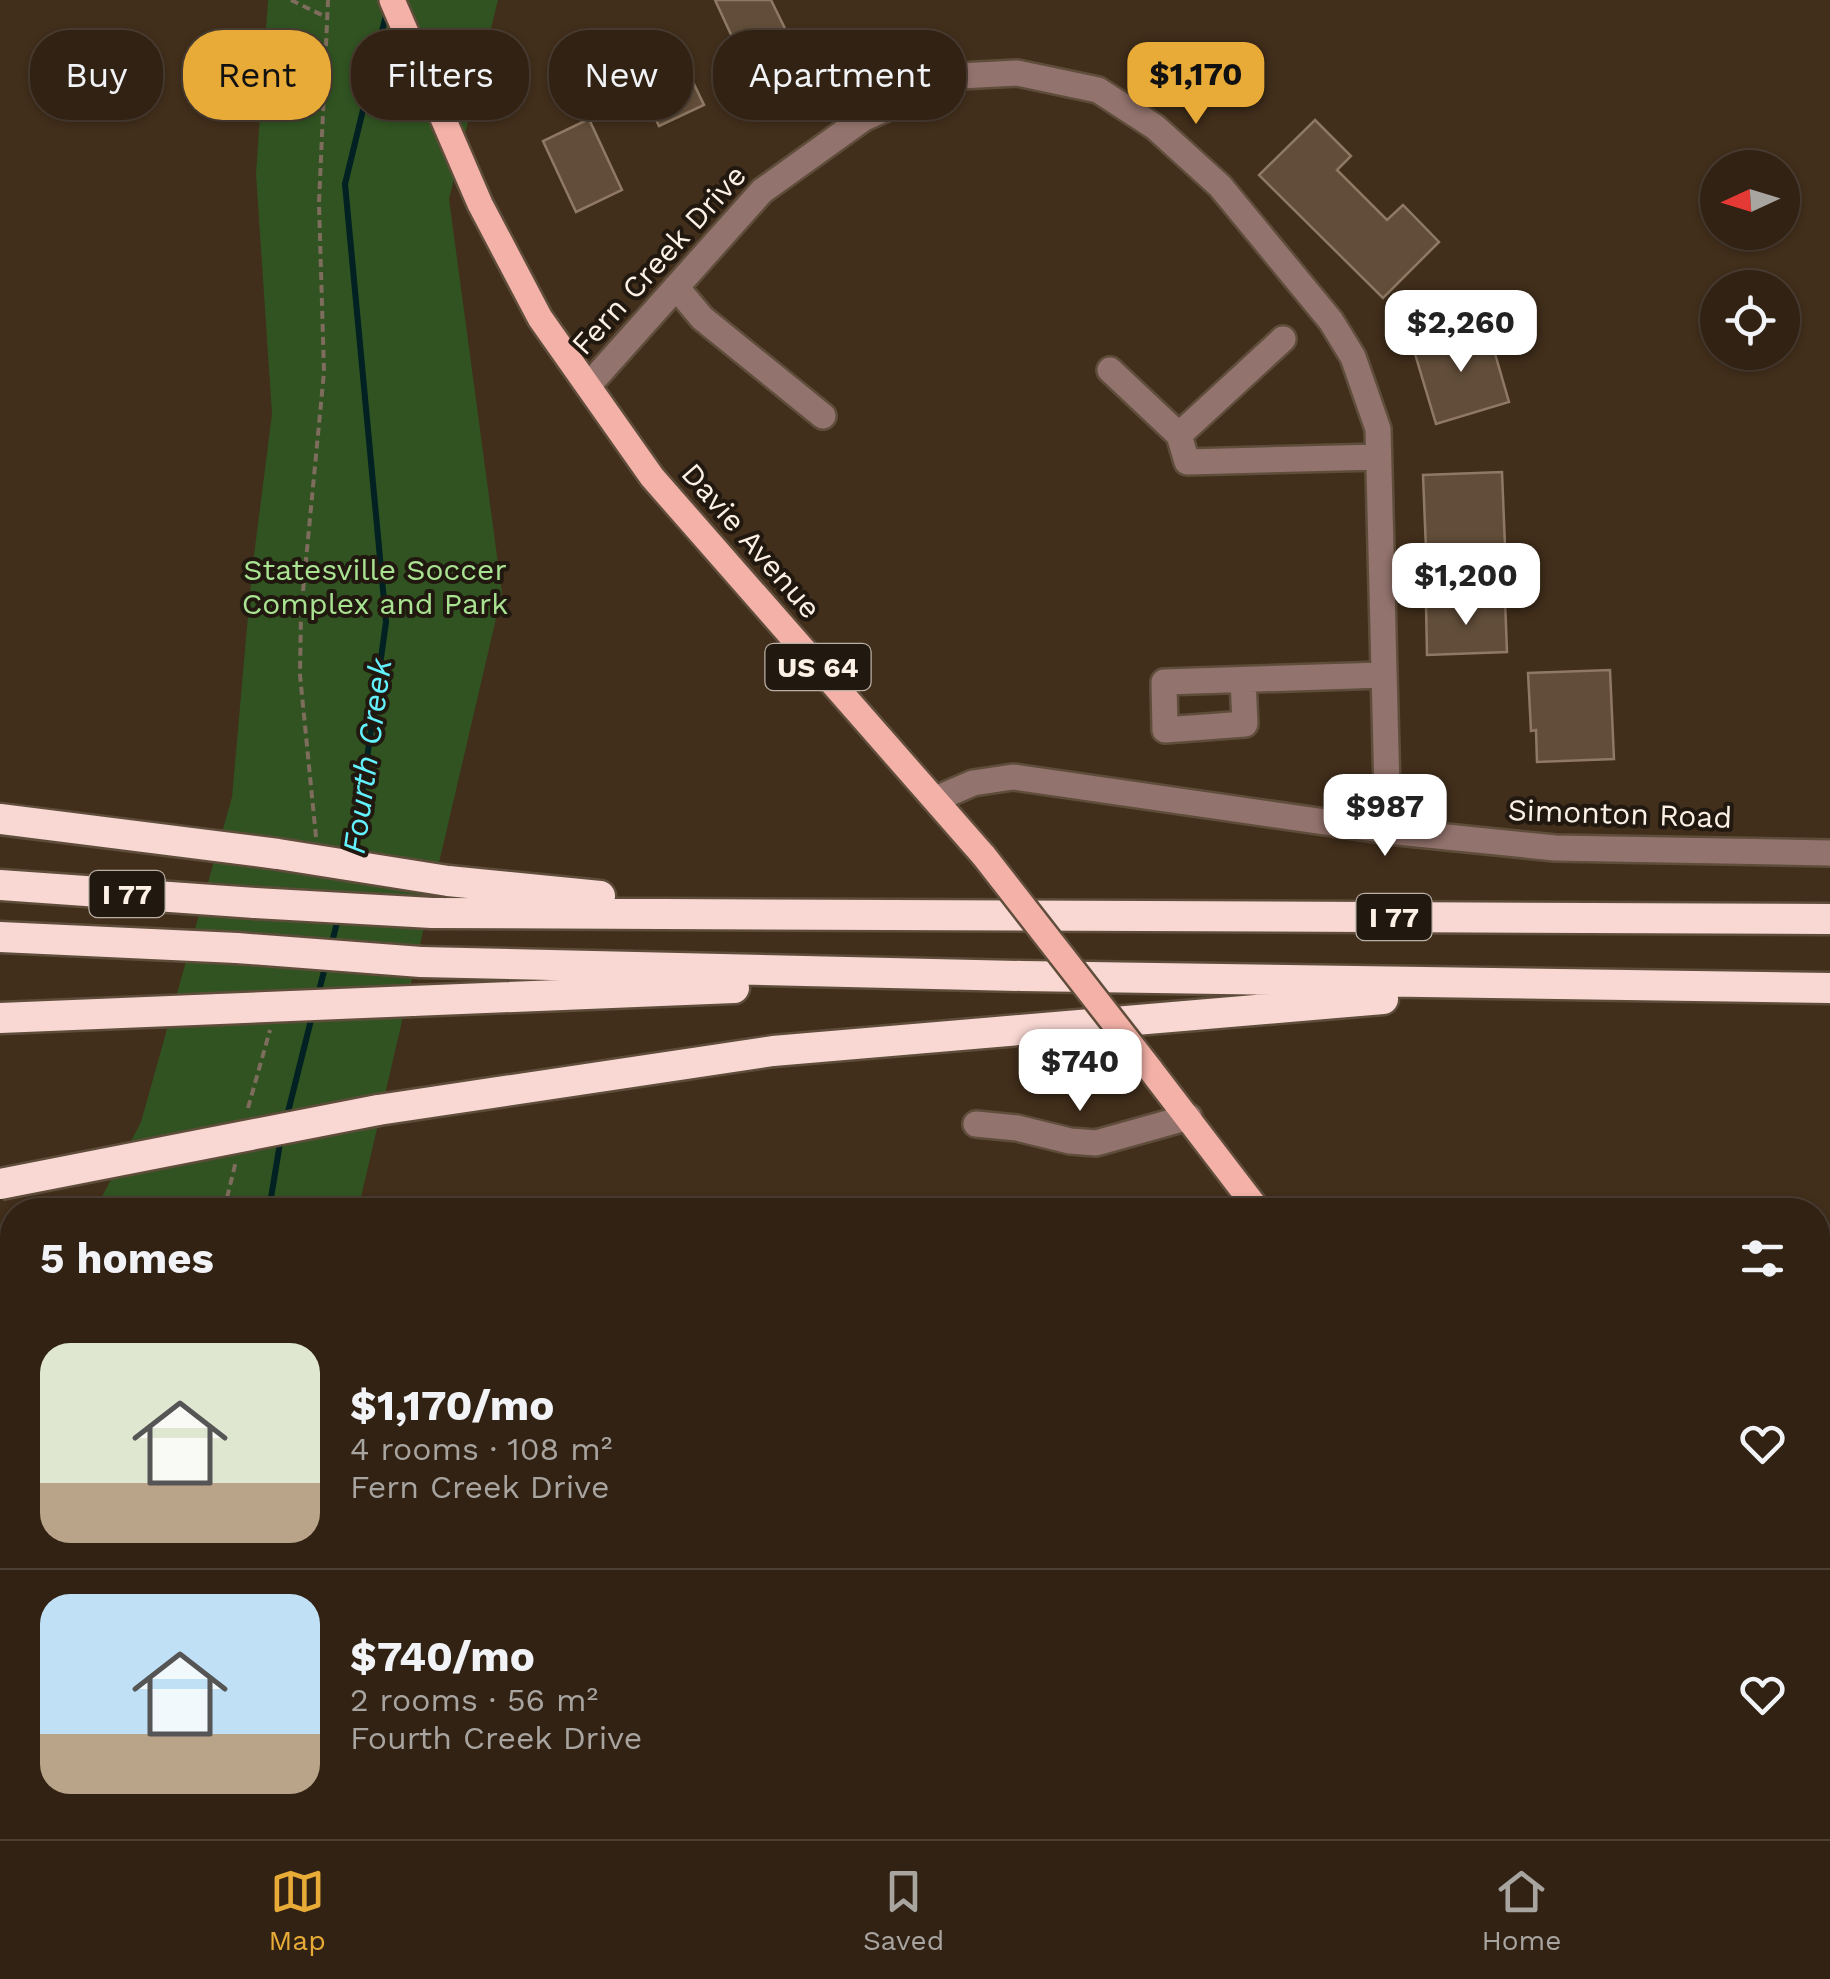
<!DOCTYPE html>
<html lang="en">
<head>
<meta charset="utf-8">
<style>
  body { margin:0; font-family:"Work Sans",sans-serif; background:#3d2f22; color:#f1f3f6; height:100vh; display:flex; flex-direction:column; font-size:38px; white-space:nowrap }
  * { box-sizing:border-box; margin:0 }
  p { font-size:32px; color:#a8a4a0 }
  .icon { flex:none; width:55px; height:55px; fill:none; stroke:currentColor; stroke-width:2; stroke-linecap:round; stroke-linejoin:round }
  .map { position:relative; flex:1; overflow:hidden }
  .drawer { position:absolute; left:0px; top:1198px; width:1830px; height:642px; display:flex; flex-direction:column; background:#312214; border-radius:40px 40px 0 0; box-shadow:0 2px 8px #0004,0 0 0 2px #4c3f34 }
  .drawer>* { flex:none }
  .banner { position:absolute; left:30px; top:30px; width:1000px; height:90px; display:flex; gap:20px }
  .needle { width:65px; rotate:266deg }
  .fabs { position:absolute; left:1700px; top:150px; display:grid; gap:20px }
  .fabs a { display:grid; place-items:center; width:100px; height:100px; border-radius:50%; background:#312214; box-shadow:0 2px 8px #0004,0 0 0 2px #4c3f34; font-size:50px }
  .price { position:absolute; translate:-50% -85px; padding:0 22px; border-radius:20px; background:#fff; color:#222; font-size:32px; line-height:65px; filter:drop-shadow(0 2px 5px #0008) }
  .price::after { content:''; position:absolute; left:50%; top:60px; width:30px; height:22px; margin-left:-15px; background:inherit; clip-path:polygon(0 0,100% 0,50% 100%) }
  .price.active { background:#e8ab37; color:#111 }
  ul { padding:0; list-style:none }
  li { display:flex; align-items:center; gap:30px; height:250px; padding:0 40px }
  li+li { border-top:2px solid #4c3f34 }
  li span { display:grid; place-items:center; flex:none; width:280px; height:200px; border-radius:30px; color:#555 }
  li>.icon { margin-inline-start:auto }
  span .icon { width:120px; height:120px; fill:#fffc; stroke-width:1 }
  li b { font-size:42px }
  h2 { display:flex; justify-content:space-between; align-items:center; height:120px; padding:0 40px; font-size:42px }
  .chip { padding:0 35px; border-radius:40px; background:#312214; box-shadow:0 2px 8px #0004,0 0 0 2px #4c3f34; font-size:35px; line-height:90px }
  .chip.active { background:#e8ab37; color:#111 }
  .tabs { display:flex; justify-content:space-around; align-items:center; height:140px; border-top:2px solid #4c3f34; background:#312214; font-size:28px; color:#a8a4a0 }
  .tabs a { display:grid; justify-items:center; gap:5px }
  .tabs .active { color:#e8ab37 }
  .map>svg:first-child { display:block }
</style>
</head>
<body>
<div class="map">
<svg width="1830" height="1839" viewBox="0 0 1830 1839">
  <rect width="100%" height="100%" fill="#412e1b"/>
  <path fill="#305321" d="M268,0H498L449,199L502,593L358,1210H95L141,1122L232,797L252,571L272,414L256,174Z
    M12,1371V1828H36L27,1839H0V1400Z"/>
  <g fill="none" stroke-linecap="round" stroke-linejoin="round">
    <path stroke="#012123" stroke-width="6" d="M353,859L386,622L345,184L387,11
      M331,946L339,915
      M318,995L326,963
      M286,1120L312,1016
      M269,1210L281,1137
      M0,1779L12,1766"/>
  </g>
  <path fill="#614d39" stroke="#8f7964" stroke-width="2.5" d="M715,0H771L793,45L746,67Z
    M670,34L704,105L659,126L625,56Z
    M589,119L622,190L576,212L543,141Z
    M1315,120L1351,156L1337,170L1387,220L1403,205L1439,242L1383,298L1259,175Z
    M1487,326L1509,402L1436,424L1413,347Z
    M1502,472L1505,546L1426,550L1423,475Z
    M1505,600L1507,652L1427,655L1426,604Z
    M1610,670L1614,759L1537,762L1536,730L1531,731L1528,673Z"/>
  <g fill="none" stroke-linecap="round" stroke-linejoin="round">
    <g stroke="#5f4d3b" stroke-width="30">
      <path id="minor" d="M676,287L702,318L823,416
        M1110,370L1179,435L1187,462L1378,457
        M588,386L762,191L864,118L959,76L1017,73L1098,90L1155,127L1220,186L1331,321L1353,357L1378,429L1388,831
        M1179,435L1283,339
        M1243,680L1245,724L1165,730L1164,682L1384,675
        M936,799L973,783L1013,777L1388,831L1555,848L1830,853
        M976,1124L1017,1128L1070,1141L1096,1143L1189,1117
        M1818,1605L1830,1620
        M1818,1810L1830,1800
        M359,1828L364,1839
        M1003,1828L1011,1839
        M1291,1828L1299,1839
        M633,1839L675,1828
        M1360,1839L1375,1828
        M1779,1839L1795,1828"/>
    </g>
    <g stroke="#5f4d3b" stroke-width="30">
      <path id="major" d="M392,0L480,204L540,318L652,477L984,856
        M1150,1069L1258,1210
        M1705,1828L1714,1839"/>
    </g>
    <g stroke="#5f4d3b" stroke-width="35">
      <path id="highway" d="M0,819L278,854
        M448,881L600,896
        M0,885L255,903
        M432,913L1830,919
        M0,937L237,948
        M421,962L1022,976L1830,988
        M412,1001L734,988
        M0,1018L219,1009
        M378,1110L773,1051L1383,999"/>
    </g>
    <path stroke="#7e6d5d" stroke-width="4" stroke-dasharray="8 5" stroke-linecap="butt" d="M291,0L326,17
      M316,837L300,675L301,612L324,372L319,203L328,0
      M248,1108L270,1030
      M224,1210L236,1161
      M0,1668L12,1651"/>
    <use href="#minor" stroke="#93736d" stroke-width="25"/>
    <use href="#major" stroke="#f3b1a7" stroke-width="25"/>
    <use href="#highway" stroke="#f9d8d3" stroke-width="30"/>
    <g stroke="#5f4d3b" stroke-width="30" stroke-linecap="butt">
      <path id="major-bridge" d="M984,856L1150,1069"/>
    </g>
    <g stroke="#5f4d3b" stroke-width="35" stroke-linecap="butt">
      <path id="highway-bridge" d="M278,854L448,881
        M255,903L432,913
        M237,948L421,962
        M219,1009L412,1001
        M0,1184L378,1110"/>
    </g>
    <use href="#major-bridge" stroke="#f3b1a7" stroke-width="25"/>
    <use href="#highway-bridge" stroke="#f9d8d3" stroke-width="30"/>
  </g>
  <g text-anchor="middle" stroke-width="8" stroke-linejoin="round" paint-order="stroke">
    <g fill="#211810" stroke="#bbb0a5" stroke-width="2.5">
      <rect x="765.5" y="644" width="105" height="46" rx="8"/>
      <rect x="89.5" y="871" width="75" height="46" rx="8"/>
      <rect x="1356.5" y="894" width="75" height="46" rx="8"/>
    </g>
    <g font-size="28" font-weight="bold" fill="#fdf1e5">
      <text x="818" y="677">US 64</text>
      <text x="127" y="904">I 77</text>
      <text x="1394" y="927">I 77</text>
    </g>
    <g font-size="30" fill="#fdf1e5" stroke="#211810">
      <text transform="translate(659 260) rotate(-48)" y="10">Fern Creek Drive</text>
      <text transform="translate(751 541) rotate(49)" y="10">Davie Avenue</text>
      <text transform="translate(1620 814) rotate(2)" y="10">Simonton Road</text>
    </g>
    <g font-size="30" fill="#a9e392" stroke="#211810">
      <text x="375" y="580">Statesville Soccer<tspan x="375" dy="34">Complex and Park</tspan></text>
    </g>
    <g font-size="32" font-style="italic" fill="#63f2fd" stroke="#211810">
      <text transform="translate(367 756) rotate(-82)" y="11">Fourth Creek</text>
    </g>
  </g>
</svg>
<div class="fabs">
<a><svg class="needle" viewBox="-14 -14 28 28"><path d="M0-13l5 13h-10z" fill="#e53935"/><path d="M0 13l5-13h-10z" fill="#a8a4a0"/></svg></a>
<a><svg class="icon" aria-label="locate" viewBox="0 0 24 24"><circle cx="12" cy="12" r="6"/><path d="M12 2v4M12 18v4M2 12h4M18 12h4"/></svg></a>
</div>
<b class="price active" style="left:1196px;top:127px">$1,170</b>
<b class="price" style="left:1461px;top:375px">$2,260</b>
<b class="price" style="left:1466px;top:628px">$1,200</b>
<b class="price" style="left:1385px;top:859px">$987</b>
<b class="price" style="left:1080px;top:1114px">$740</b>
<div class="banner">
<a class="chip">Buy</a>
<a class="chip active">Rent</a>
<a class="chip">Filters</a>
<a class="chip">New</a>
<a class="chip">Apartment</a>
</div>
<section class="drawer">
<h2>5 homes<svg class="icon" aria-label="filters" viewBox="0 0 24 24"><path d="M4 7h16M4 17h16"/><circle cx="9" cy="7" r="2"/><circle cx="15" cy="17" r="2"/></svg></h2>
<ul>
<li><span style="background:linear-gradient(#dfe7d0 70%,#b9a48a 0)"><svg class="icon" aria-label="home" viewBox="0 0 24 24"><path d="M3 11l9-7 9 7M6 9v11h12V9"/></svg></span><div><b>$1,170/mo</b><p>4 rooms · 108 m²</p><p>Fern Creek Drive</p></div><svg class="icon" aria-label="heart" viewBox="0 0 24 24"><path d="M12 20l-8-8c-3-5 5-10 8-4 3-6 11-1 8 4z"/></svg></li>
<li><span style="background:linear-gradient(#bfe0f5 70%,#b9a48a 0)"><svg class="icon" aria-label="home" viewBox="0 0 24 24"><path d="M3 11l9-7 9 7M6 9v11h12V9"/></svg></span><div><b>$740/mo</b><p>2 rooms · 56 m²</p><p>Fourth Creek Drive</p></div><svg class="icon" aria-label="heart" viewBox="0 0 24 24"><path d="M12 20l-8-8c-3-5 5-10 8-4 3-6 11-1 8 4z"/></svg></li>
</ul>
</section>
</div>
<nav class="tabs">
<a class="active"><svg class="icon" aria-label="map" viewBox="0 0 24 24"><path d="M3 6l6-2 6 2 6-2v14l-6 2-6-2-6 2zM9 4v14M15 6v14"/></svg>Map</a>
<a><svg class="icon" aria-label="saved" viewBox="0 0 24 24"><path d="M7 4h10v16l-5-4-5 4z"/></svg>Saved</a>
<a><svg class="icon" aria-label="home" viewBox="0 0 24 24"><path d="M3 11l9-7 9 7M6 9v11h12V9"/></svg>Home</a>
</nav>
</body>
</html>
